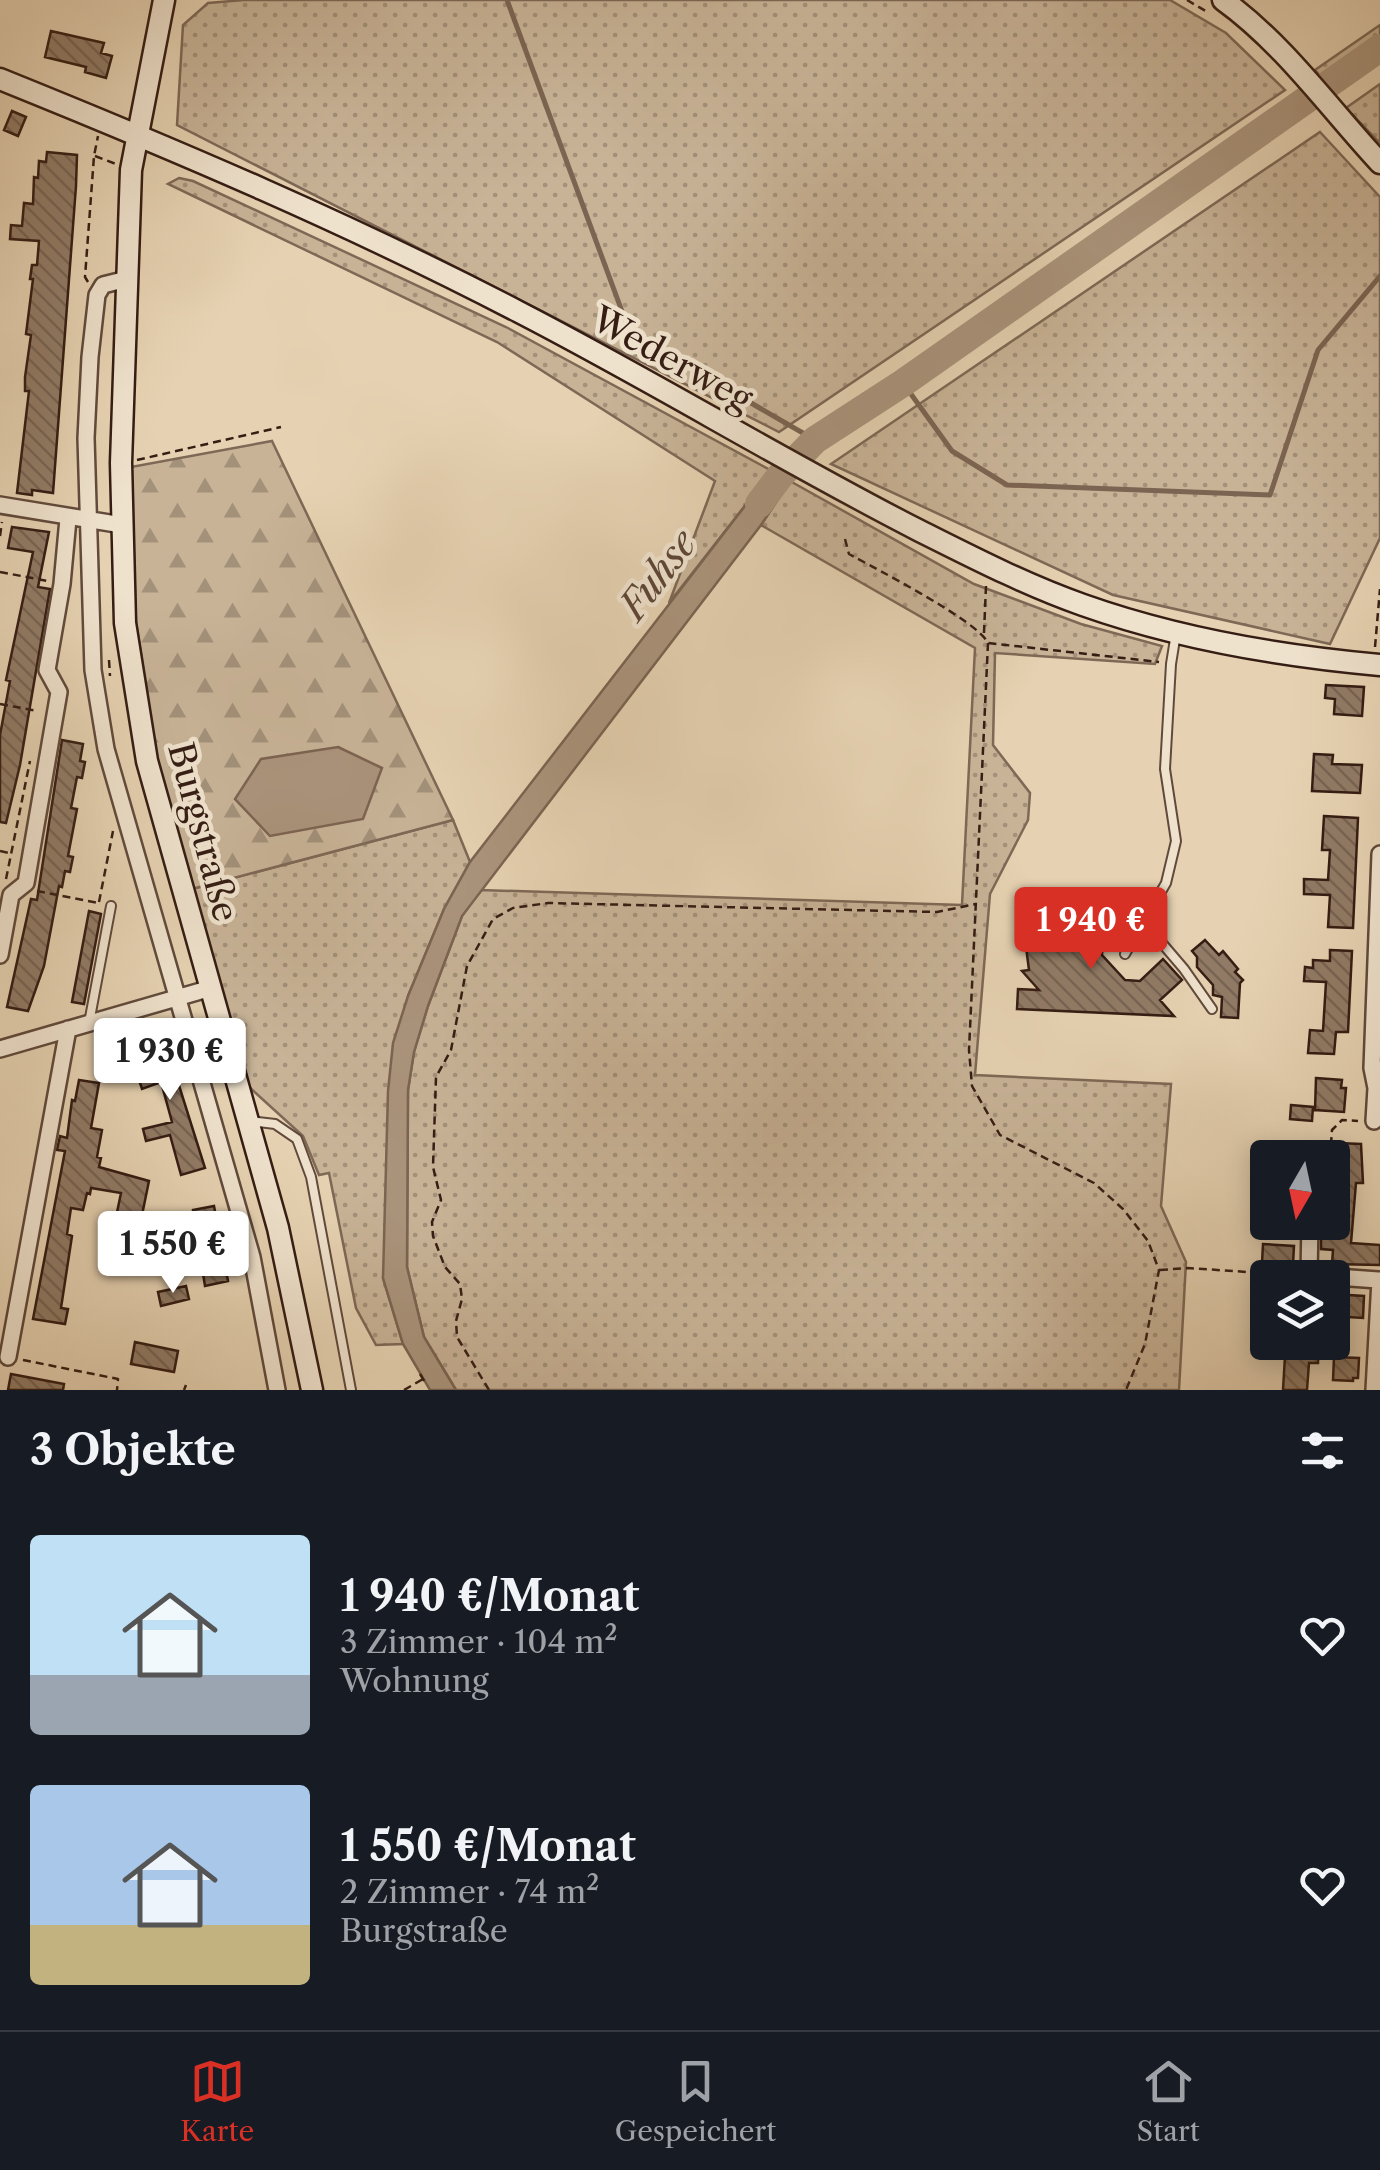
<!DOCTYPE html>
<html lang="de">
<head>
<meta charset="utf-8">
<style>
  body { margin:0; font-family:"Libre Caslon Text",serif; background:#20242c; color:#f1f3f6; height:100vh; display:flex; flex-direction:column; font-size:38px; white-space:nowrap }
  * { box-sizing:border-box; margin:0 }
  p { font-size:32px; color:#9ea1a6 }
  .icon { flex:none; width:55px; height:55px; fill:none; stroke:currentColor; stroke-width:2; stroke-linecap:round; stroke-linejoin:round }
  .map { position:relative; height:1390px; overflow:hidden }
  .drawer { display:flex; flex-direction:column; background:#171b24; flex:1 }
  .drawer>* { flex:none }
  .needle { width:65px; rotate:189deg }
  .tools { position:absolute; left:1250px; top:1140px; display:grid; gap:20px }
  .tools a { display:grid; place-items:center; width:100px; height:100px; border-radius:10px; background:#171b24; box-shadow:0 5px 25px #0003; font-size:50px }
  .price { position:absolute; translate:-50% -85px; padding:0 22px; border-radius:10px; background:#fff; color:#222; font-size:32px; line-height:65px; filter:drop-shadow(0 2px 5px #0008) }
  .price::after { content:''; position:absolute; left:50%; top:60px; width:30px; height:22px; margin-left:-15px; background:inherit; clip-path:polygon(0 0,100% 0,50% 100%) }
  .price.selected { background:#d93025; color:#fff }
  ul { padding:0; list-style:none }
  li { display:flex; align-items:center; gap:30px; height:250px; padding:0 30px }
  li span { display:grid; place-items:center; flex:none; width:280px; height:200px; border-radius:10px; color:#555 }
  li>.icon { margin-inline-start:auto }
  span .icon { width:120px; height:120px; fill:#fffc; stroke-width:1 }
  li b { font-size:42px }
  h2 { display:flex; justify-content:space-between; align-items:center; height:120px; padding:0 30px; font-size:42px }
  .tabs { display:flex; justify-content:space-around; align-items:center; height:140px; border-top:2px solid #363941; background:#171b24; font-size:28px; color:#9ea1a6 }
  .tabs a { display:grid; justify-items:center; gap:5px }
  .tabs .selected { color:#d93025 }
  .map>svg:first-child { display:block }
</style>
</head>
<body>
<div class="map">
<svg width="1380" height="1390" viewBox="0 0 1380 1390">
  <defs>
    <pattern id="grass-dots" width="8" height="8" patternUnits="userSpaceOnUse" patternTransform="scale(2.5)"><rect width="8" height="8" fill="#c8b397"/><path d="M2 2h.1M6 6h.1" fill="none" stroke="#a3917a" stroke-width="1.8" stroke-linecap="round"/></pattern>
    <pattern id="forest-firs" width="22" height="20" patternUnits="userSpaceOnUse" patternTransform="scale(2.5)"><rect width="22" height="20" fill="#c8b397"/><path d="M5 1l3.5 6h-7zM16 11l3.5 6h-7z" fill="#a3917a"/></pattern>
    <pattern id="building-back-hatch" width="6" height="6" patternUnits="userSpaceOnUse" patternTransform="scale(2.5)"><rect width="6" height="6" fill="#917b66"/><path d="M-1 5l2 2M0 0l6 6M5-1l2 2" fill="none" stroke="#776453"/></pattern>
  </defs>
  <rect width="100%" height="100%" fill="#e6d2b2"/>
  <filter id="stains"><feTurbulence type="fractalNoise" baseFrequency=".002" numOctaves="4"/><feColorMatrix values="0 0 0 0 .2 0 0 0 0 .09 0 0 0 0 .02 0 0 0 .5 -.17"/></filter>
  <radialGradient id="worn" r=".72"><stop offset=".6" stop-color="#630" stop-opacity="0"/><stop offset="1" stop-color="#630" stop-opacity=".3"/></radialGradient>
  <path fill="url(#grass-dots)" stroke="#7e6856" stroke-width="2.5" d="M244,0H1170L1226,33L1285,90L779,432L177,125L183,25L208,3Z
    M1380,25V40L1322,78L1315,70Z
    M1380,84V143L1346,108Z
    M1320,132L1380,197V538L1330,644L1113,595L831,464Z
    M179,178L193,181L506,327L772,471L669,603L715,481L497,342L168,184Z
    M790,481L974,584L1081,624L1162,646L1155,664L995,653L993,745L1030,793L1028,820L990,894L975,1075L1171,1084L1161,1206L1186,1262L1179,1390H456L424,1337L407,1267L408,1090L414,1052L428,1006L462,916L480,890L962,905L975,648L761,525Z
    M453,820L470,862L444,909L408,996L383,1278L403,1344L376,1345L356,1308L329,1173L319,1175L303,1136L248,1086L192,889Z"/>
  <path fill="url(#forest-firs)" stroke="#7e6856" stroke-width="2.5" d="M272,441L453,820L192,889L157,758L136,622L131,467Z"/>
  <path fill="#aa947c" stroke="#7b6452" stroke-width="2.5" d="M772,471L790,481L761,525L462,916L428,1006L414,1052L408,1090L407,1267L424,1337L456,1390H430L403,1344L383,1278L388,1091L393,1043L408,996L444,909L470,862Z
    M338,747L382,768L363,819L270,836L235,799L261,759Z"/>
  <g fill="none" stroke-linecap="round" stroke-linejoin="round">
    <path stroke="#7b6452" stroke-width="5" d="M507,0L630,333L815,440
      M903,383L952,451L1007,485L1270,495L1318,350L1380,276"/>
    <path stroke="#aa947c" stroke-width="28" d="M759,504L780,476L815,440L903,383L1380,48"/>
  </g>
  <path fill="url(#building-back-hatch)" stroke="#351d14" stroke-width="2.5" d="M51,31L104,43L101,53L112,56L106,78L85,72L86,67L45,57Z
    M12,111L26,117L18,136L4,130Z
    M47,152L77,155L76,186L53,493L32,490V495L17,493L29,391H25V377L31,335L26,334L33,279H30L32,265H37L39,241L10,239L11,225L22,226L24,203L33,204L34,177L38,178L39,161L46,162Z
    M12,527L49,532L38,587L50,589L20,765L6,823L0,822V735L10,681L6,680L33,552L8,548Z
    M1326,685L1364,687L1362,716L1334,714L1335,699L1325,698Z
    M62,740L83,744L80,761L85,762L82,778L77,777L71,808L77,809L68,856L73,857L70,872L65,871L62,887L59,886L44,966L28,1011L7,1007L31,899L37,900Z
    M1314,754L1333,755L1332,764L1362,765L1360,793L1312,791Z
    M1324,816L1358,818L1353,928L1328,927L1330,895L1304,894V879L1328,880L1330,850H1322Z
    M1111,895L1116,899L1128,898L1132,912L1103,941L1102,955L1125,980L1140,981L1163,959L1182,980L1160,1000L1174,1016L1017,1009L1018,989L1039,990L1022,971L1029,970L1026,947L1045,930L1069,931L1081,918L1088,924Z
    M89,911L101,914L84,1004L72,1002Z
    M1205,940L1219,955L1223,951L1238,969L1235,972L1243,980L1240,983L1238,1018L1221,1017L1222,997L1213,995V985L1197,967V957L1192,951Z
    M1330,950L1352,951L1348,1032H1336L1334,1054L1308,1053L1310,1030L1323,1031L1326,982L1304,981L1305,967L1313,968V960L1330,961Z
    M159,1022L205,1168L181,1175L170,1135L146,1141L143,1129L172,1122L161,1082L142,1089L138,1077L153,1072L141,1027Z
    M1316,1078L1342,1080L1341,1088H1346L1344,1112L1315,1110Z
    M79,1080L99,1083L91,1128L102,1130L97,1157L101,1158L99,1167L149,1181L141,1220L152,1260L127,1266L115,1222L121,1193L91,1188L90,1194L87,1193L83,1210L71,1208L67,1234L72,1236L61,1308L68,1309L65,1324L33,1319L65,1151L57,1150L60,1136L67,1138L72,1100L75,1101Z
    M1291,1105L1313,1107L1312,1121L1290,1119Z
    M1338,1143L1361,1144L1363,1183H1356L1351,1243L1380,1245V1265L1332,1264L1333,1250L1321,1249V1231H1332L1334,1193L1343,1194V1170H1338V1158H1298L1299,1144L1338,1147Z
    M214,1206L228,1281L205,1286L193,1210Z
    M1263,1244L1294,1246L1293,1264L1262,1263Z
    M186,1286L189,1299L161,1306L158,1292Z
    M1332,1294L1364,1296L1363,1318L1332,1316Z
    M135,1342L178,1351L174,1372L131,1364Z
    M1277,1342H1319L1318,1363H1309L1307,1390H1283L1285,1356L1277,1354Z
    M1334,1357L1359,1358L1358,1378H1353V1381L1333,1380Z
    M11,1374L64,1384L63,1390H8Z"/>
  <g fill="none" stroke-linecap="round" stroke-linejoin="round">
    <g stroke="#614a3c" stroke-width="12">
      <path id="lane" d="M1143,921L1184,969L1212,1009
        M1125,954L1166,883L1176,841L1165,769L1171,664L1176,633
        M89,1023L111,906
        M249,1121L275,1124L297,1139L311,1177L351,1390"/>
    </g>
    <g stroke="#614a3c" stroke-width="20">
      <path id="street" d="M127,279L103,285L97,295L90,357L86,438L93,670L106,749L252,1257L277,1390
        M0,505L122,525
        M1380,854L1372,1068L1380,1069
        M0,955L11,895L26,883L59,692L47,670L62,584L68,519
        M0,1049L211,988
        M1372,1068L1376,1088L1374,1121
        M1310,1222L1309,1275L1378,1280
        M8,1357L68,1029
        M1374,1390L1380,1280"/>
    </g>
    <g stroke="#351d14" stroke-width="25">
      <path id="secondary" d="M164,0L131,170L121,463L125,623L147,761L278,1228L312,1390
        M1223,0C1284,44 1329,108 1380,163
        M0,79C176,150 350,224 519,312C653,381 783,461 918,530C972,557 1026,585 1083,605C1179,639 1279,656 1380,665"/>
    </g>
    <path stroke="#351d14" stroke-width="2.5" stroke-dasharray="8 5" stroke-linecap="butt" d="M1187,0L1209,13
      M95,156L116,164
      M88,282L85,277L94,156L98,136
      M137,460L281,427
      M0,536L2,522
      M845,539L849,554C876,569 978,621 988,643L1159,662
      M0,572L48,581
      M984,633L986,586
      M988,643L969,1050L972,1086L1000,1135L1094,1183L1123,1209L1148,1241L1159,1270L1145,1344L1126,1390
      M1375,647L1380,589
      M109,660L110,676
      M0,704L38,711
      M0,851L9,853
      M6,879L30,761
      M37,891L98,903
      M99,902L113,831
      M1330,1158L1332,1130L1342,1120L1358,1121
      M1160,1270L1188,1268L1292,1275
      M23,1360L118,1379L117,1390
      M420,1374L426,1384
      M184,1390L186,1385
      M404,1390L423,1379
      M489,1390L457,1337L456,1321L462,1299L460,1284L445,1267L433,1236L432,1222L441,1200L433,1167L436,1077L451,1050L467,966L493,919L513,908L548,903L937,912L976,904"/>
    <use href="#lane" stroke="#efe2cd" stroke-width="8"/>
    <use href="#street" stroke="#efe2cd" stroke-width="15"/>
    <use href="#secondary" stroke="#efe2cd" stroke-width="20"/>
  </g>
  <g text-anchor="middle" stroke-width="9" stroke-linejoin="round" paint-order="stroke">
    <g font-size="35" fill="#351d14" stroke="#efe2cd">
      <text transform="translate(672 359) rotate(29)" y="12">Wederweg</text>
      <text transform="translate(203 832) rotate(75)" y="12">Burgstraße</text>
    </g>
    <g font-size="38" font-style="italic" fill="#5e4738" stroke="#efe2cd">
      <text transform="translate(658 575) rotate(-53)" y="13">Fuhse</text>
    </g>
  </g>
  <rect width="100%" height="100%" filter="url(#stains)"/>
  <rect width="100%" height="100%" fill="url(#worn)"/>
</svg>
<div class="tools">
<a><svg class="needle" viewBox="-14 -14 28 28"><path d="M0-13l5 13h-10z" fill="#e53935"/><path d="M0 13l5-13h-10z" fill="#9ea1a6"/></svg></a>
<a><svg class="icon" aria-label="layers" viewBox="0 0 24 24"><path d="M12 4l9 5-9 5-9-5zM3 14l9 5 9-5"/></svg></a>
</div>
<b class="price selected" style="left:1091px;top:972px">1 940 €</b>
<b class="price" style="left:170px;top:1103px">1 930 €</b>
<b class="price" style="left:173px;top:1296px">1 550 €</b>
</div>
<section class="drawer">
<h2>3 Objekte<svg class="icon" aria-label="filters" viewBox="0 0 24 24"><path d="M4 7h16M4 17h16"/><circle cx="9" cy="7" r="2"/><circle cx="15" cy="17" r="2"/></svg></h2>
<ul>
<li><span style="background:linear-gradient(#bfe0f5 70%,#9aa5b1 0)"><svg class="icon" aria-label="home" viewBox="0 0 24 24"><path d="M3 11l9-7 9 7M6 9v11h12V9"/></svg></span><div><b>1 940 €/Monat</b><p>3 Zimmer · 104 m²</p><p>Wohnung</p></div><svg class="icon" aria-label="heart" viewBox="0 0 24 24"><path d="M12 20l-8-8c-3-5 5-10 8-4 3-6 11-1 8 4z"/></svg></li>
<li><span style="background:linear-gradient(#a9c7e8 70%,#c2b280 0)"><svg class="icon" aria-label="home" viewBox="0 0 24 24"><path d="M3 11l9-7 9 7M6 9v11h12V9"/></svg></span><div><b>1 550 €/Monat</b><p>2 Zimmer · 74 m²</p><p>Burgstraße</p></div><svg class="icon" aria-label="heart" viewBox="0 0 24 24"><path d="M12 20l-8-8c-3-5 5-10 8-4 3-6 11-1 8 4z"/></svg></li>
</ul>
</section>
<nav class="tabs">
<a class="selected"><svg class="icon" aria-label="map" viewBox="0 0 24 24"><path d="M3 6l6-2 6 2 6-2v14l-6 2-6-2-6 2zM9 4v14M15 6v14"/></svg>Karte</a>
<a><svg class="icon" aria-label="saved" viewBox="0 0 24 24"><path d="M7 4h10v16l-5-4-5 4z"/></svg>Gespeichert</a>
<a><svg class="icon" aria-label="home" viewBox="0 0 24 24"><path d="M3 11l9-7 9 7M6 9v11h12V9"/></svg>Start</a>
</nav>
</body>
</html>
